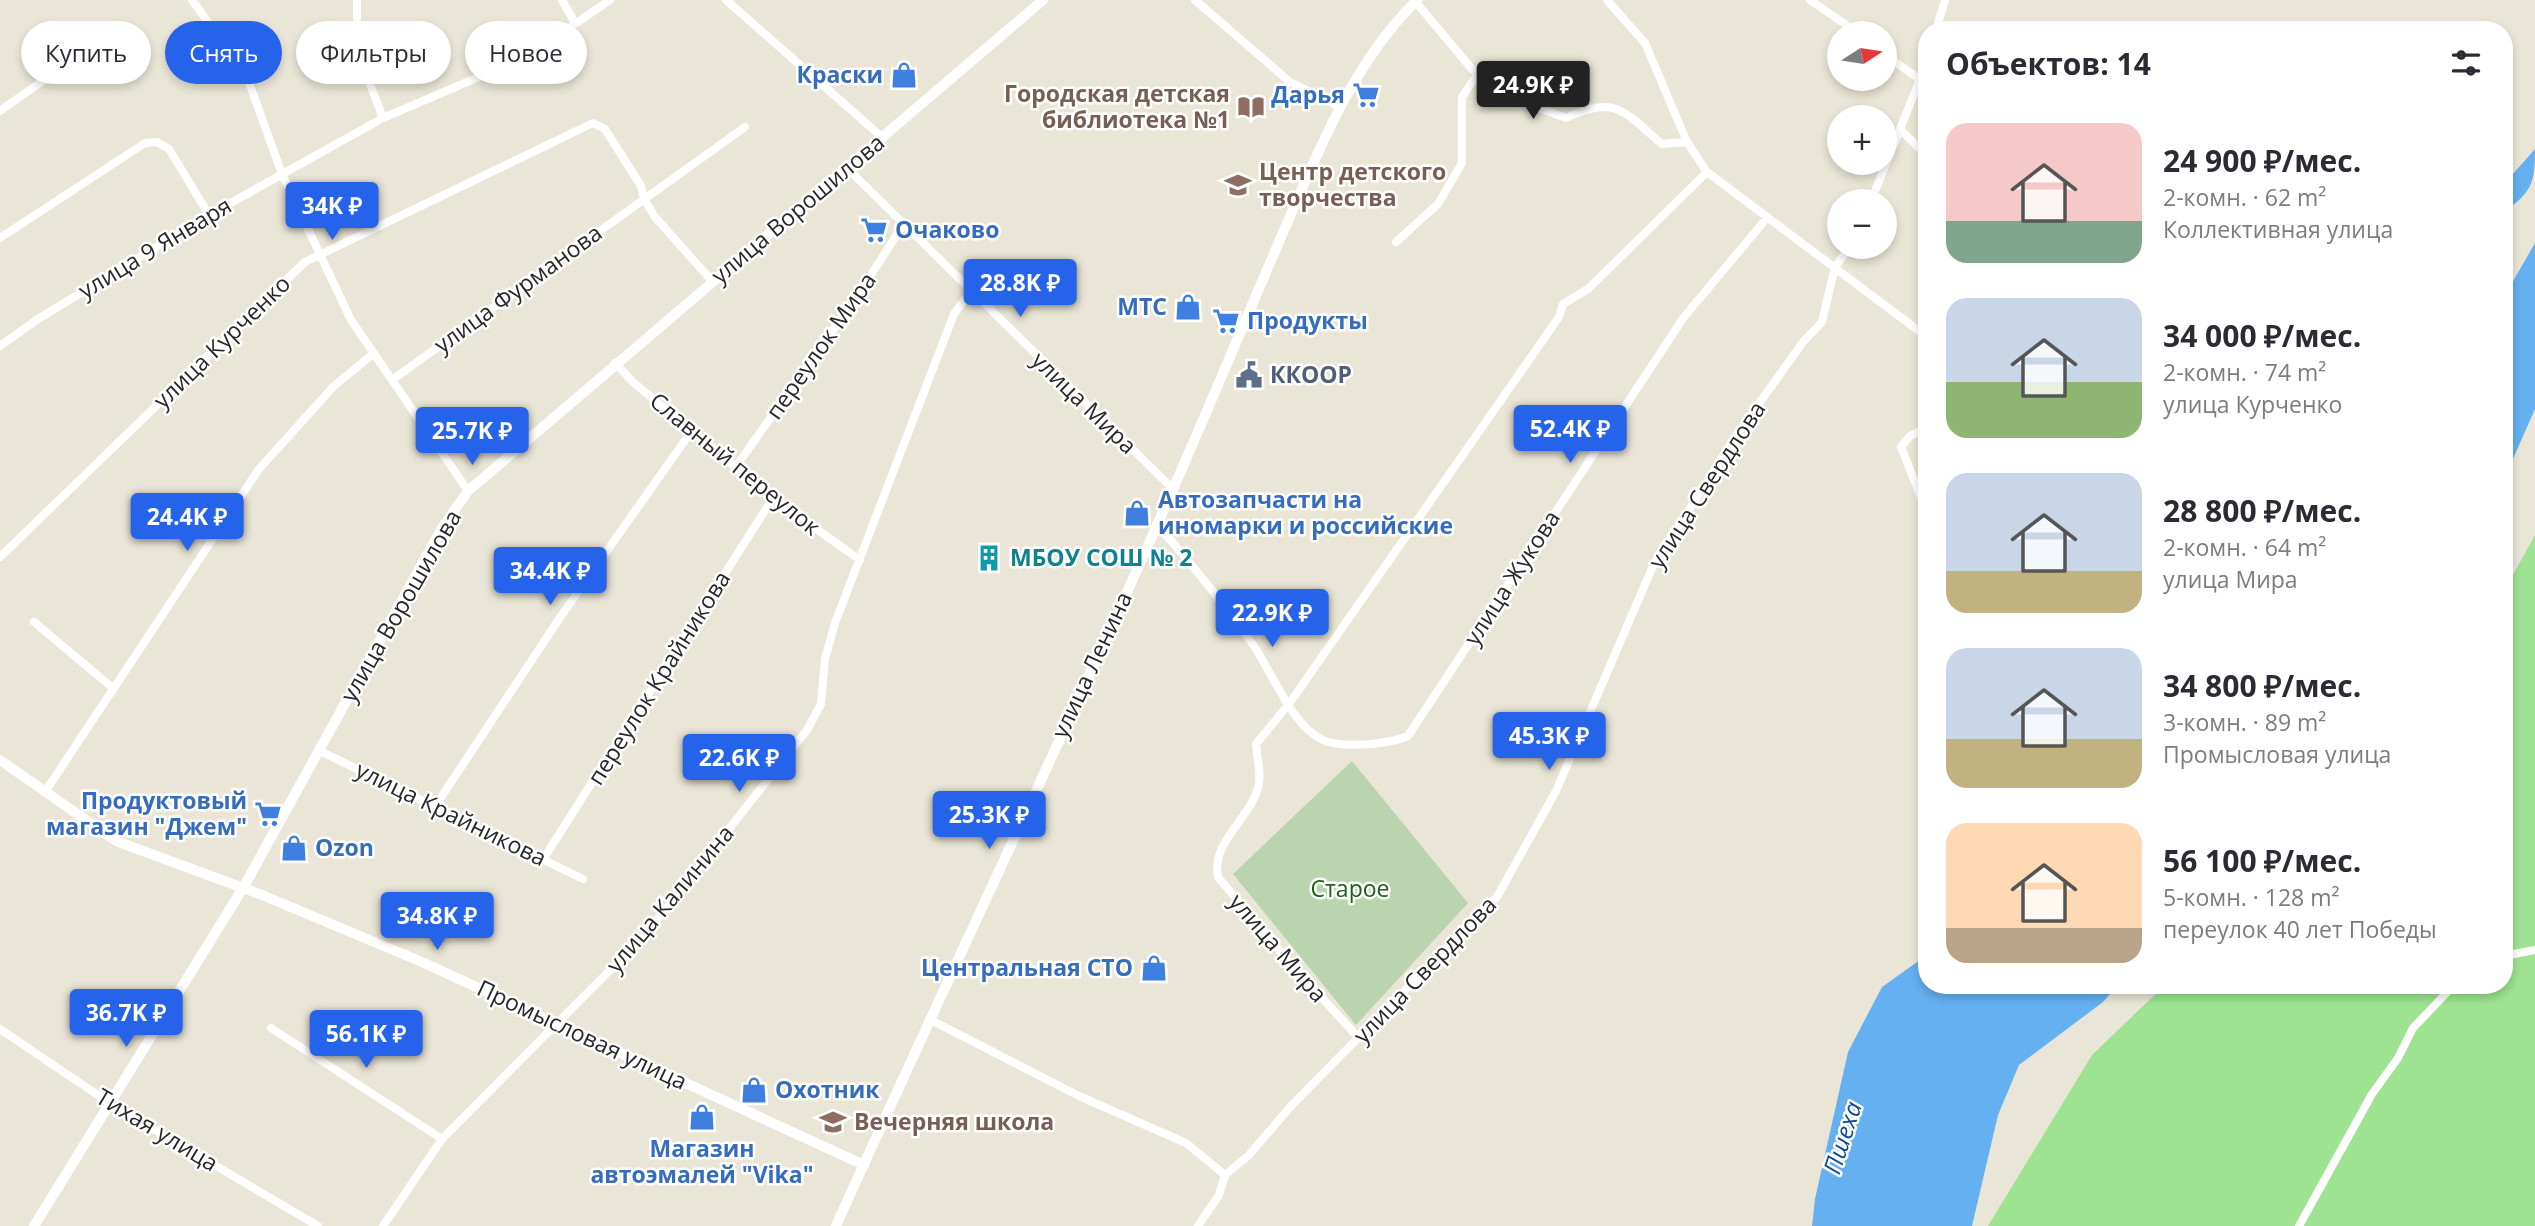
<!DOCTYPE html>
<html lang="ru">
<head>
<meta charset="utf-8">
<style>
  body { margin:0; font-family:"Open Sans",sans-serif; background:#f7f7f7; color:#2b2b33; height:100vh; display:flex; flex-direction:column; font-size:26px; white-space:nowrap }
  * { box-sizing:border-box; margin:0 }
  p { font-size:23px; color:#7c7c81 }
  .icon { flex:none; width:38px; height:38px; fill:none; stroke:currentColor; stroke-width:2; stroke-linecap:round; stroke-linejoin:round }
  .map { position:relative; flex:1; overflow:hidden }
  .panel { position:absolute; left:1918px; top:21px; width:595px; height:973px; display:flex; flex-direction:column; background:#fff; border-radius:28px; box-shadow:0 4px 10px #0003 }
  .panel>* { flex:none }
  .guide { position:absolute; left:21px; top:21px; width:665px; height:63px; display:flex; gap:14px }
  .needle { width:46px; rotate:78deg }
  .buttons { position:absolute; left:1827px; top:21px; display:grid; gap:14px }
  .buttons a { display:grid; place-items:center; width:70px; height:70px; border-radius:50%; background:#fff; box-shadow:0 4px 10px #0003; font-size:35px }
  .price { position:absolute; translate:-50% -60px; padding:0 16px; border-radius:7px; background:#2563eb; color:#fff; font-size:23px; line-height:46px; filter:drop-shadow(0 2px 4px #0008) }
  .price::after { content:''; position:absolute; left:50%; top:42px; width:21px; height:16px; margin-left:-10px; background:inherit; clip-path:polygon(0 0,100% 0,50% 100%) }
  .price.selected { background:#222; color:#fff }
  ul { padding:0; list-style:none }
  li { display:flex; align-items:center; gap:21px; height:175px; padding:0 28px }
  li span { display:grid; place-items:center; flex:none; width:196px; height:140px; border-radius:21px; color:#555 }
  li>.icon { margin-inline-start:auto }
  span .icon { width:84px; height:84px; fill:#fffc; stroke-width:1 }
  li b { font-size:30px }
  h2 { display:flex; justify-content:space-between; align-items:center; height:84px; padding:0 28px; font-size:30px }
  .pill { padding:0 24px; border-radius:32px; background:#fff; box-shadow:0 4px 10px #0003; font-size:24px; line-height:63px }
  .pill.selected { background:#2563eb; color:#fff }
  .map>svg:first-child { display:block }
</style>
</head>
<body>
<div class="map">
<svg width="2535" height="1226" viewBox="0 0 2535 1226">
  <rect width="100%" height="100%" fill="#eae6d7"/>
  <path fill="#9de391" d="M2535,535V1226H1988L2092,1055L2165,985H2504V591Z"/>
  <path fill="#b9d4ae" d="M1352,761L1468,903L1356,1025L1233,874Z"/>
  <path fill="#65b0f1" d="M2535,149C2535,183 2532,192 2504,212V184Z
    M2535,243V409L2504,479V297Z
    M1927,955V985H2118L2103,1002L2019,1065L1998,1115L1972,1226H1812L1815,1199L1848,1052L1882,987Z"/>
  <g fill="none" stroke-linecap="round" stroke-linejoin="round">
    <path stroke="#fff" stroke-width="8" d="M192,0L247,77L282,174L351,320L468,491
      M357,0V50L383,118
      M562,0L575,23
      M726,0L883,138
      M1195,0L1290,82L1340,107
      M1414,0L1477,75L1501,94L1566,118C1616,94 1624,112 1662,144L1687,142
      M1607,0L1645,43L1687,142L1707,172L1927,337
      M1810,0L1858,33
      M1936,30L1945,0
      M1885,55L1918,78
      M0,111L109,34
      M1901,130L1927,156
      M847,168L1173,489
      M1871,201L1927,62
      M0,238L145,143L157,142L169,149L209,215
      M1396,242L1438,204L1462,163V97L1477,75
      M0,346L38,319L209,215L383,118L528,56L610,0
      M615,363L634,383L773,498L860,560
      M392,380L745,127
      M1927,427L1910,436L1901,447L1927,512
      M737,465L858,295L903,225
      M1156,524C1191,562 1224,605 1254,646C1272,673 1293,727 1323,740C1342,749 1390,744 1408,736L1684,317L1766,219
      M0,557L305,262L593,123L605,129L641,186L644,199L655,217L712,281
      M34,622L114,689
      M318,750L583,879
      M45,792L259,469L334,386L374,353
      M436,805L561,616L693,429
      M544,858L773,498
      M2504,956L2535,950
      M929,1019L1079,1096L1186,1143L1225,1175
      M271,1028L442,1139
      M0,1029L111,1104L318,1226
      M1359,1038L1296,970L1218,877C1211,842 1249,820 1258,788C1262,777 1257,757 1256,744L1289,704L1559,317L1563,304L1588,289L1707,172
      M383,1226L442,1139L646,934L807,730L821,704L825,659L835,623L954,314L971,291
      M1198,1226L1219,1195L1225,1175L1249,1155L1291,1106L1497,897L1556,791L1653,566L1738,433L1803,342L1822,322L1835,267L1850,247
      M2299,1226L2372,1094L2398,1058L2413,1028L2454,985"/>
    <path stroke="#fff" stroke-width="10" d="M0,760L116,841L262,895L422,962L864,1165"/>
    <path stroke="#fff" stroke-width="10" d="M34,1226L243,888L442,528L468,491L1043,0
      M836,1226C947,979 1065,734 1174,487C1210,405 1244,323 1279,242C1316,157 1350,66 1417,0"/>
  </g>
  <defs>
    <g id="shop-bare" transform="scale(2.1)"><path d="M-5-2.5h2.3a2.7 3.5 0 0 1 5.4 0H5L5.5 6h-11ZM-1.5-2.5h3a1.5 2.3 0 0 0-3 0Z" fill="#3f7fe0" stroke="#fff" stroke-width="2.5" paint-order="stroke"/></g>
    <g id="supermarket-bare" transform="scale(2.1)"><path d="M-6-5.5h2.5l.6 2H6L4.5 2H-2.5L-4.4-4H-6ZM-1.5 3.2a1.3 1.3 0 1 0 .1 0ZM3 3.2a1.3 1.3 0 1 0 .1 0Z" fill="#3f7fe0" stroke="#fff" stroke-width="2.5" paint-order="stroke"/></g>
    <g id="library-bare" transform="scale(2.1)"><path d="M-6-4Q-3-5.5-.7-3.5V5Q-3 3-6 4ZM6-4Q3-5.5 .7-3.5V5Q3 3 6 4Z" fill="#8d6e63" stroke="#fff" stroke-width="2.5" paint-order="stroke"/></g>
    <g id="school-bare" transform="scale(2.1)"><path d="M0-5L7-2L0 1L-7-2ZM-4 1L0 2.5L4 1V4Q0 6-4 4Z" fill="#8d6e63" stroke="#fff" stroke-width="2.5" paint-order="stroke"/></g>
    <g id="civic-bare" transform="scale(2.1)"><path d="M-.6-6.5H3V-4.5H.6V-3L4-1V1h2V6H-6V1h2V-1L-.6-3ZM-1.2 2.5V6h2.4V2.5Z" fill="#5c6f8a" stroke="#fff" stroke-width="2.5" paint-order="stroke"/></g>
    <g id="building-bare" transform="scale(2.1)"><path d="M-4-6H4V6H1V3H-1V6H-4ZM-2.5-4.3h1.7v1.8h-1.7ZM.8-4.3h1.7v1.8H.8ZM-2.5-1h1.7V.8h-1.7ZM.8-1h1.7V.8H.8Z" fill="#0f9aa8" stroke="#fff" stroke-width="2.5" paint-order="stroke"/></g>
  </defs>
  <g fill-rule="evenodd">
    <use href="#shop-bare" x="904" y="75"/>
    <use href="#supermarket-bare" x="1366" y="95"/>
    <use href="#library-bare" x="1251" y="107"/>
    <use href="#school-bare" x="1238" y="185"/>
    <use href="#supermarket-bare" x="874" y="230"/>
    <use href="#shop-bare" x="1188" y="307"/>
    <use href="#supermarket-bare" x="1226" y="321"/>
    <use href="#civic-bare" x="1249" y="375"/>
    <use href="#shop-bare" x="1137" y="513"/>
    <use href="#building-bare" x="989" y="558"/>
    <use href="#supermarket-bare" x="268" y="814"/>
    <use href="#shop-bare" x="294" y="848"/>
    <use href="#shop-bare" x="1154" y="968"/>
    <use href="#shop-bare" x="754" y="1090"/>
    <use href="#shop-bare" x="702" y="1117"/>
    <use href="#school-bare" x="833" y="1122"/>
  </g>
  <g text-anchor="middle" stroke-width="5" stroke-linejoin="round" paint-order="stroke">
    <g font-size="23" font-weight="bold" fill="#366cbe" stroke="#fff" text-anchor="end">
      <text x="883" y="83">Краски</text>
      <text x="1345" y="103">Дарья</text>
      <text x="895" y="238" text-anchor="start">Очаково</text>
      <text x="1167" y="315">МТС</text>
      <text x="1247" y="329" text-anchor="start">Продукты</text>
      <text x="1158" y="508" text-anchor="start">Автозапчасти на<tspan x="1158" dy="26">иномарки и российские</tspan></text>
      <text x="247" y="809">Продуктовый<tspan x="247" dy="26">магазин "Джем"</tspan></text>
      <text x="315" y="856" text-anchor="start">Ozon</text>
      <text x="1133" y="976">Центральная СТО</text>
      <text x="775" y="1098" text-anchor="start">Охотник</text>
      <text x="702" y="1157" text-anchor="middle">Магазин<tspan x="702" dy="26">автоэмалей "Vika"</tspan></text>
    </g>
    <g font-size="23" font-weight="bold" fill="#785e54" stroke="#fff" text-anchor="start">
      <text x="1230" y="102" text-anchor="end">Городская детская<tspan x="1230" dy="26">библиотека №1</tspan></text>
      <text x="1259" y="180">Центр детского<tspan x="1259" dy="26">творчества</tspan></text>
      <text x="854" y="1130">Вечерняя школа</text>
    </g>
    <g font-size="23" fill="#272727" stroke="#fff">
      <text transform="translate(798 209) rotate(-40)" y="8">улица Ворошилова</text>
      <text transform="translate(155 248) rotate(-31)" y="8">улица 9 Января</text>
      <text transform="translate(518 289) rotate(-36)" y="8">улица Фурманова</text>
      <text transform="translate(222 342) rotate(-44)" y="8">улица Курченко</text>
      <text transform="translate(821 346) rotate(-55)" y="8">переулок Мира</text>
      <text transform="translate(1084 403) rotate(44)" y="8">улица Мира</text>
      <text transform="translate(735 464) rotate(39)" y="8">Славный переулок</text>
      <text transform="translate(1707 485) rotate(-57)" y="8">улица Свердлова</text>
      <text transform="translate(1512 578) rotate(-57)" y="8">улица Жукова</text>
      <text transform="translate(401 606) rotate(-60)" y="8">улица Ворошилова</text>
      <text transform="translate(1092 665) rotate(-65)" y="8">улица Ленина</text>
      <text transform="translate(659 678) rotate(-58)" y="8">переулок Крайникова</text>
      <text transform="translate(451 814) rotate(26)" y="8">улица Крайникова</text>
      <text transform="translate(670 899) rotate(-50)" y="8">улица Калинина</text>
      <text transform="translate(1278 948) rotate(49)" y="8">улица Мира</text>
      <text transform="translate(1425 970) rotate(-46)" y="8">улица Свердлова</text>
      <text transform="translate(582 1035) rotate(25)" y="8">Промысловая улица</text>
      <text transform="translate(157 1130) rotate(31)" y="8">Тихая улица</text>
    </g>
    <g font-size="23" font-weight="bold" fill="#4e5e75" stroke="#fff" text-anchor="start">
      <text x="1270" y="383">ККООР</text>
    </g>
    <g font-size="23" font-weight="bold" fill="#0d838f" stroke="#fff" text-anchor="start">
      <text x="1010" y="566">МБОУ СОШ № 2</text>
    </g>
    <g font-size="23" fill="#186317" stroke="#fff">
      <text x="1350" y="897">Старое</text>
    </g>
    <g font-size="24" font-style="italic" fill="#094b98" stroke="#fff">
      <text transform="translate(1843 1138) rotate(-72)" y="8">Пшеха</text>
    </g>
  </g>
</svg>
<div class="buttons">
<a><svg class="needle" viewBox="-14 -14 28 28"><path d="M0-13l5 13h-10z" fill="#e53935"/><path d="M0 13l5-13h-10z" fill="#7c7c81"/></svg></a>
<a>+</a>
<a>−</a>
</div>
<b class="price selected" style="left:1533px;top:121px">24.9K ₽</b>
<b class="price" style="left:332px;top:242px">34K ₽</b>
<b class="price" style="left:1020px;top:319px">28.8K ₽</b>
<b class="price" style="left:1570px;top:465px">52.4K ₽</b>
<b class="price" style="left:472px;top:467px">25.7K ₽</b>
<b class="price" style="left:187px;top:553px">24.4K ₽</b>
<b class="price" style="left:550px;top:607px">34.4K ₽</b>
<b class="price" style="left:1272px;top:649px">22.9K ₽</b>
<b class="price" style="left:1549px;top:772px">45.3K ₽</b>
<b class="price" style="left:739px;top:794px">22.6K ₽</b>
<b class="price" style="left:989px;top:851px">25.3K ₽</b>
<b class="price" style="left:437px;top:952px">34.8K ₽</b>
<b class="price" style="left:126px;top:1049px">36.7K ₽</b>
<b class="price" style="left:366px;top:1070px">56.1K ₽</b>
<div class="guide">
<a class="pill">Купить</a>
<a class="pill selected">Снять</a>
<a class="pill">Фильтры</a>
<a class="pill">Новое</a>
</div>
<section class="panel">
<h2>Объектов: 14<svg class="icon" aria-label="filters" viewBox="0 0 24 24"><path d="M4 7h16M4 17h16"/><circle cx="9" cy="7" r="2"/><circle cx="15" cy="17" r="2"/></svg></h2>
<ul>
<li><span style="background:linear-gradient(#f6c9c9 70%,#7fa58c 0)"><svg class="icon" aria-label="home" viewBox="0 0 24 24"><path d="M3 11l9-7 9 7M6 9v11h12V9"/></svg></span><div><b>24 900 ₽/мес.</b><p>2-комн. · 62 m²</p><p>Коллективная улица</p></div></li>
<li><span style="background:linear-gradient(#c9d6e8 60%,#8fb573 0)"><svg class="icon" aria-label="home" viewBox="0 0 24 24"><path d="M3 11l9-7 9 7M6 9v11h12V9"/></svg></span><div><b>34 000 ₽/мес.</b><p>2-комн. · 74 m²</p><p>улица Курченко</p></div></li>
<li><span style="background:linear-gradient(#c9d6e8 70%,#c2b280 0)"><svg class="icon" aria-label="home" viewBox="0 0 24 24"><path d="M3 11l9-7 9 7M6 9v11h12V9"/></svg></span><div><b>28 800 ₽/мес.</b><p>2-комн. · 64 m²</p><p>улица Мира</p></div></li>
<li><span style="background:linear-gradient(#c9d6e8 65%,#c2b280 0)"><svg class="icon" aria-label="home" viewBox="0 0 24 24"><path d="M3 11l9-7 9 7M6 9v11h12V9"/></svg></span><div><b>34 800 ₽/мес.</b><p>3-комн. · 89 m²</p><p>Промысловая улица</p></div></li>
<li><span style="background:linear-gradient(#ffd9b3 75%,#b9a48a 0)"><svg class="icon" aria-label="home" viewBox="0 0 24 24"><path d="M3 11l9-7 9 7M6 9v11h12V9"/></svg></span><div><b>56 100 ₽/мес.</b><p>5-комн. · 128 m²</p><p>переулок 40 лет Победы</p></div></li>
</ul>
</section>
</div>
</body>
</html>
